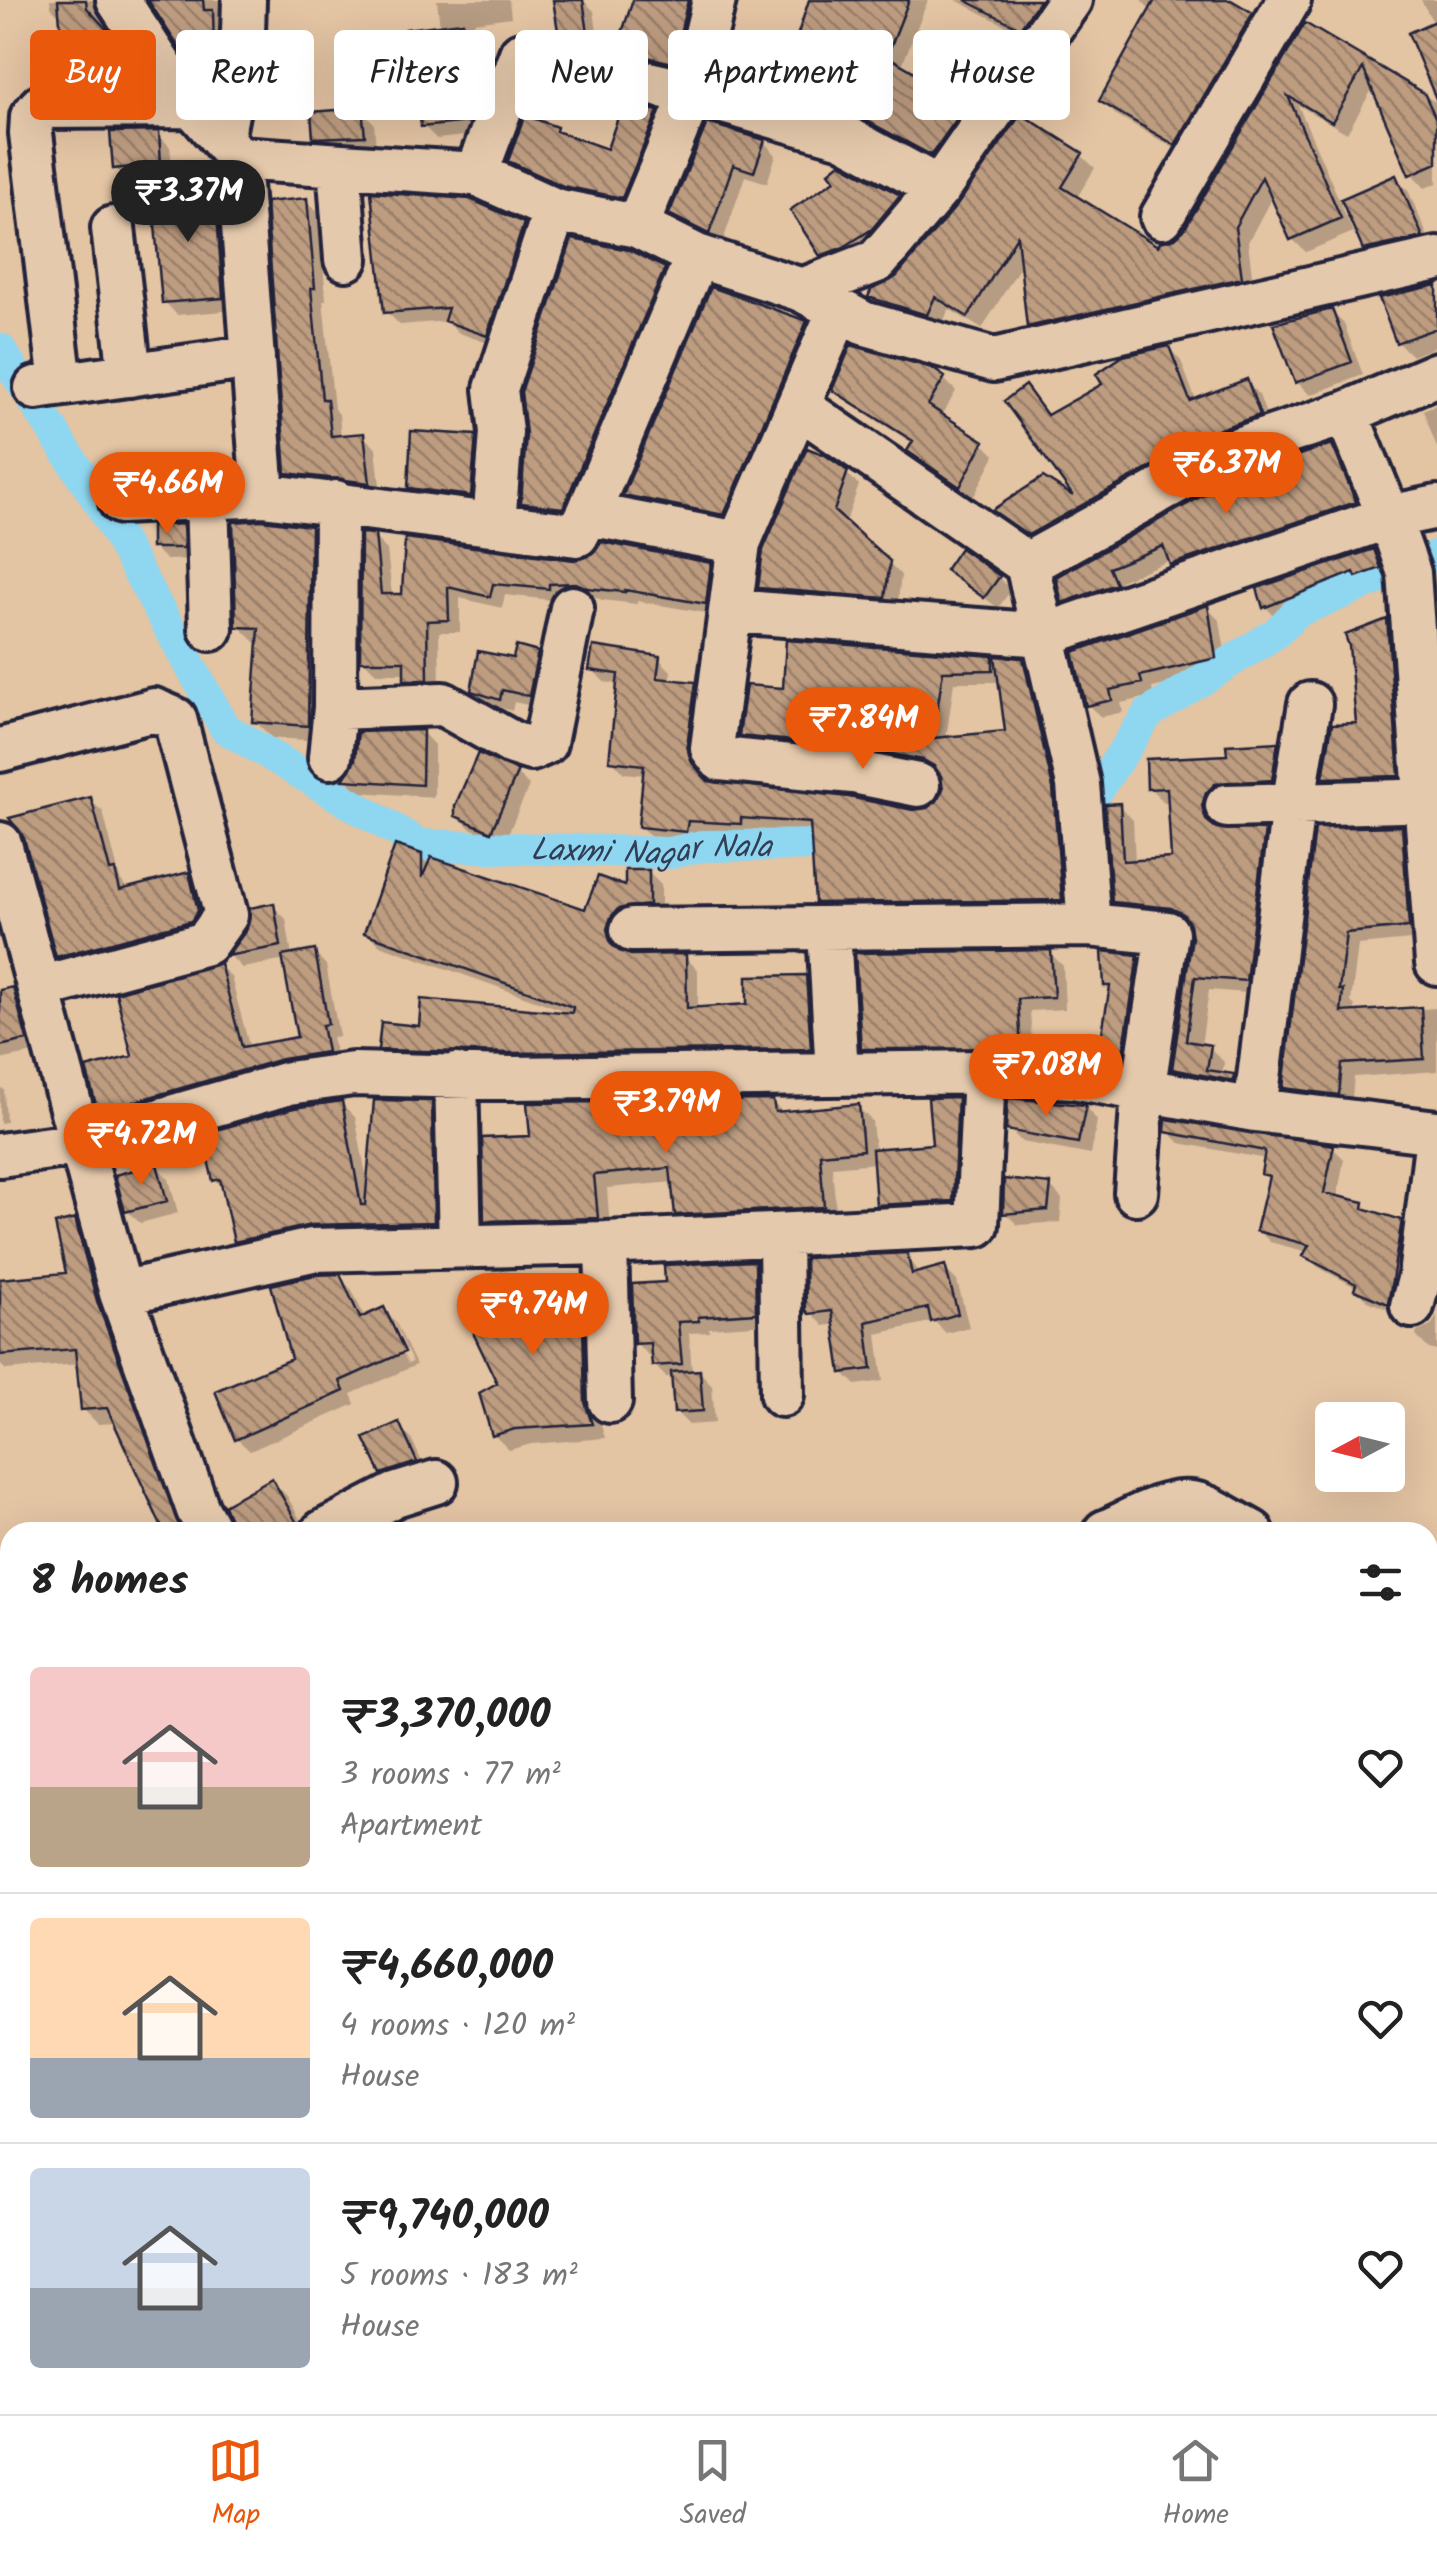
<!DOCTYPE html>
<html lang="en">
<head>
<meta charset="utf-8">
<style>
  body { margin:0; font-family:Kalam,sans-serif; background:#f2f2f2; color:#222; height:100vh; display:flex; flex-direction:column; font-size:38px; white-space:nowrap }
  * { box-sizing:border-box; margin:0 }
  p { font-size:32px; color:#767676 }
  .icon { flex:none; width:55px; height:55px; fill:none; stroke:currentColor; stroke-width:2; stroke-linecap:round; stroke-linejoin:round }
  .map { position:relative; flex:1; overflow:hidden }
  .side { position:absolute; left:0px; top:1522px; width:1438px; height:892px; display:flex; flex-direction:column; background:#fff; border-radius:30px 30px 0 0; box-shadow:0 10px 40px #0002 }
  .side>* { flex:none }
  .top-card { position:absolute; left:30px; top:30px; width:1378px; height:90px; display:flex; gap:20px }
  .needle { width:65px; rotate:263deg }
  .buttons { position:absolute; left:1315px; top:1402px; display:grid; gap:20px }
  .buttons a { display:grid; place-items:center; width:90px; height:90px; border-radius:10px; background:#fff; box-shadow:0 10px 40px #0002; font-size:50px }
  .price { position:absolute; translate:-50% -85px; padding:0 22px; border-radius:35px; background:#ea580c; color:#fff; font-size:32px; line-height:65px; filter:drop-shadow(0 2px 5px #0008) }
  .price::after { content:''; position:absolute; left:50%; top:60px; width:30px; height:22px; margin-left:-15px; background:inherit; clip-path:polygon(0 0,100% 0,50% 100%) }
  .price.active { background:#222; color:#fff }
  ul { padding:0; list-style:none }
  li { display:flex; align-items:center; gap:30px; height:250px; padding:0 30px }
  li+li { border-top:2px solid #e0e0e0 }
  li span { display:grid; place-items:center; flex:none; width:280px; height:200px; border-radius:10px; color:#555 }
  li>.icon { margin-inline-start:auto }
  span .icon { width:120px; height:120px; fill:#fffc; stroke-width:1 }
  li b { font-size:42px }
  h2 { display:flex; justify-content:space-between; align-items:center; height:120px; padding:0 30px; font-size:42px }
  .pill { padding:0 35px; border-radius:10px; background:#fff; box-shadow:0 10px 40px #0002; font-size:35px; line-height:90px }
  .pill.active { background:#ea580c; color:#fff }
  .tabs { display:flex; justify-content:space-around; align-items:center; height:140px; border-top:2px solid #e0e0e0; background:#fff; font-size:28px; color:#767676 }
  .tabs a { display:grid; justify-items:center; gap:5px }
  .tabs .active { color:#ea580c }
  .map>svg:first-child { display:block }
</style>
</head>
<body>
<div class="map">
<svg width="1437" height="2414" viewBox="0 0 1437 2414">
  <defs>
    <pattern id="building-back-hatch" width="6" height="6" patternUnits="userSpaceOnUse" patternTransform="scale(2.5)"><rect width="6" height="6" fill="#bd9c80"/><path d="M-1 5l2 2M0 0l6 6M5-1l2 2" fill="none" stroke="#997f6a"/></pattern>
  </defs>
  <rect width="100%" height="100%" fill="#e3c4a3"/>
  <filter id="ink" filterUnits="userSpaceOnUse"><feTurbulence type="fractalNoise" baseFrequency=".01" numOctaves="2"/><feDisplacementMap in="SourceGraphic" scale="20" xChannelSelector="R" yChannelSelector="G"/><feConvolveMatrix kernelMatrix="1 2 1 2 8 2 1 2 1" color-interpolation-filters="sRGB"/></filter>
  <g filter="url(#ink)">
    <path fill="#0003" fill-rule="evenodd" d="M50,0H102L104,28L128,55L156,98L86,99L68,81L62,18L51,7Z
      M150,0H223L226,64L199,67L185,52Z
      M437,0H509L511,17L474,22L479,70L489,69L502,82L482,134L437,139L423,126L419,90L372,96L359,82L408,40L440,27Z
      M564,0H583L594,11L599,45L574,49L561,36Z
      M633,0H709L687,75L632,63L619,49Z
      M812,0H928L902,65L966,105L980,118L946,167L738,89L725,75L789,67Z
      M956,0H1063L1034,40Z
      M1141,0H1226L1251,15L1265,28L1189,157L1115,114L1102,101L1152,11Z
      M1421,0H1437V96L1434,24Z
      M1306,26L1437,103V183L1425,188L1412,174L1374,86L1347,133L1298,105L1340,202L1395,178L1408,190L1433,249L1378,262L1365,249L1345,203L1341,205L1353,232L1306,252L1292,239L1273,195L1248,242L1254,291L1043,339L1029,326L1022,263L982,329L949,309L941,327L884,310L871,297L1081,155L1095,168L1076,199L1159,250L1176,240L1186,231Z
      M361,110L374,123L376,148L329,150L316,137Z
      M656,113L669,126L634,209L578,198L523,173L510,160L556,129L564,137L609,152Z
      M708,126L764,142L776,155L767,183L745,176L722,244L685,226L672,213Z
      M158,134L170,147L173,176L128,180L115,168Z
      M840,166L898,197L911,210L835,267L822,254Z
      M214,190L227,202L235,310L177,315L165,302Z
      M306,200L319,213L326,300H323L334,409L339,414L341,438L363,436L376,448L381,495L302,485L289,472Z
      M523,226L536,238L500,347L459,333L447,321L400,325L387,312Z
      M663,270L676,283L576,520L536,514L523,502L528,433Z
      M1437,287V346L1412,356L1398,342Z
      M1331,311L1344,324L1363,375L1310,395L1297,382Z
      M806,323L819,337L738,527L640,508L626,495Z
      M1169,348L1181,361L1196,401L1246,382L1259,395L1271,428L1043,546L1008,522L996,510L1082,504L1025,388L1049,417Z
      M944,379L956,391L941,417L983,443L995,455L973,498L923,463L910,450L914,444L848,402L835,389Z
      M1437,404V448L1423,410Z
      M475,438L494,457L490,514L430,507L411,487Z
      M1331,447L1344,460L1367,515L1185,577L1171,560L1120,581L1127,597L1077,614L1064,601L1058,578Z
      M846,473L859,485L845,524L901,575L897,609L773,599L761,587Z
      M182,527L195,539V559L166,560L153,547Z
      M310,529L327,546L324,741L272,738L255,721L260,643L255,642L238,625Z
      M374,537L387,550L392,596H405L408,541L574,562L710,565L723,578L718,615L637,601V604L602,600L591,595L561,596V601L505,595L502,608L460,598V632H439L440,691L419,692L407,679V673H376L363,660Z
      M1373,552L1382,560L1388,576L1367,584L1363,581L1274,616L1266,607Z
      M948,570L998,577L1011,590L998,608Z
      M1207,608L1220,621L1228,670L1152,688L1153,696L1121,703L1123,712L1101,717L1088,705Z
      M1387,622L1399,634L1410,788L1338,790L1326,777L1359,725Z
      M536,654L549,667L541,708L514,702L512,711L486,703L473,690L515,661Z
      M659,659L671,671L670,682L694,684L707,697L699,760L705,780L716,786L914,812L928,811L938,804L945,791L944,775L870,759L754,747L741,735L785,690L992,659L999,666L1022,661L1035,674L1065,802L1073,912L830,914L817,902L813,833L753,829V835L699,832L698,843L653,839L640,826L645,775L624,773L612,760L619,684L604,682L592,669ZM954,682H1001L1008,733L946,739Z
      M422,732L434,745V797L359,792L347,780Z
      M1277,745L1291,759L1285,793L1215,821L1218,831L1264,832L1278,846L1259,994L1209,990L1201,1046L1210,1048L1224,1062L1222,1075L1233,1076L1247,1090L1188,1083L1174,1069L1194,937L1193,924L1129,915L1115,901L1119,806L1133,820L1135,862L1174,860L1170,802H1164L1150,788L1230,757Z
      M516,773L529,786L504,843L470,828L457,815Z
      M90,800L103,812L120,879L128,890L188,874L201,887L210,924L71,969L59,956Z
      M1401,829L1414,842L1421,939L1358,945L1351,1002L1355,1006V1014L1437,1008V1071L1354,1077L1351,1107L1299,1101L1286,1087L1318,831Z
      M421,856L430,866L587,912L628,890L648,872L661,885V917L619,944L622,955L685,957L698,970V1010L750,1006L805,978L818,991L822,1061L394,1062L381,1049L421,1028L574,1014L380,945L367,932Z
      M273,906L286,919L292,957L314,953L326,965L339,1036L332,1037L337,1064L112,1123L100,1111L135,1058L219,965L231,977L250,1049L300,1039L286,960L242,968L230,956L249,930Z
      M1050,953L1063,966L1065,1009L1030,1011L1033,1061L876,1060L863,1047Z
      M1137,958L1150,970L1135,1072L1114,1068L1101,1055L1112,991L1106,985Z
      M12,990L25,1002L38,1052L0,1060V992Z
      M0,1087L4,1090L6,1122L0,1123Z
      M957,1100L970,1113L965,1213L892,1217L879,1204L875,1163L832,1167L837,1220L691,1228L677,1214L674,1182L607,1188L610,1231L501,1234L487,1220L533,1138L772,1102L784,1113L858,1107L872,1121L875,1152L935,1147Z
      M341,1103L355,1117L368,1185L431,1103L445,1118L447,1235L251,1255L237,1241L224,1189L215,1179Z
      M1085,1107L1097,1120L1091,1155L1022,1142L1009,1129Z
      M1168,1131L1332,1147L1344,1159L1337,1198L1363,1204L1373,1213L1400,1222L1412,1234L1399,1314L1368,1301L1357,1288L1318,1267L1306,1256L1308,1252L1270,1242L1259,1231L1271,1180L1263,1173L1266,1159L1180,1143Z
      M156,1166L169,1179L178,1213L140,1223L127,1211Z
      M1050,1186L1062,1199L1060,1222L1018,1225L1005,1213Z
      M74,1222L90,1237L188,1532H166L116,1423L98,1424L83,1409L79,1364L6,1370L0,1364V1281L69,1275Z
      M906,1256L920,1274L944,1268L957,1281L969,1327L946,1333L934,1321L877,1334L883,1381L856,1385L843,1372L837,1324L824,1326L808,1309Z
      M754,1263L766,1275L767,1324L709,1328V1332L689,1333L692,1373L700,1372L712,1385L715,1423L689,1425L676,1412L674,1377H666L654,1365V1355H648L636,1343L668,1284Z
      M339,1277L352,1290L365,1318L384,1310L396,1323L416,1365L351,1394L355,1404L250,1451L237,1439L294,1360ZM388,1322H394L412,1362L408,1364Z
      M581,1290L596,1305L599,1419L605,1438L531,1444L509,1450L494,1435L500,1384Z
      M1437,1316V1351L1429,1349L1416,1336L1417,1332L1431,1326Z
      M398,1425L411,1438L428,1475L396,1486L383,1473Z
      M272,1481L287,1496L307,1532H237Z
      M10,1713V1790L0,1727V1714Z
      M1428,1833L1437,1835V1936L1428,1937Z
      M1428,2075L1435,2082L1437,2097V2260L1428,2262Z
      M5,2236H10V2365L0,2362V2255Z
      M27,2405H61L59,2413L63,2414H39L40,2409Z
      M143,2405H231L226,2414H142Z
      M263,2405H344L346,2414H263Z
      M477,2405H536L537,2414H478Z
      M855,2405H982L984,2414H856Z
      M1147,2405H1220L1221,2414H1148Z"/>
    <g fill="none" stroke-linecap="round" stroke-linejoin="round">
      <g stroke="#8fd7f0" stroke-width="32">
        <path id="s1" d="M0,349L99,502L225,728L420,845L670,853L702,846L857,845"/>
        <path d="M1016,845H1061L1148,714L1276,633L1298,611L1437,555"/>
      </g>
    </g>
    <path fill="url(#building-back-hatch)" stroke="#22223b" stroke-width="2.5" d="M58,0H86L87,8L110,33L141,81L65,82Z
      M148,0H203L204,10H213L214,51L183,54Z
      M553,0H583L588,33L559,37Z
      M633,0H688L673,63L616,50Z
      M809,0H909L887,56L968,103L931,155L850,112L722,76L729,47L788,64Z
      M965,0H1040L1020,28Z
      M1155,0H1231L1253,13L1175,145L1099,101Z
      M1437,20V101L1408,33Z
      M463,22L468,69L490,66L469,122L421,127L415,76L356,83L352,42L406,37L405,29Z
      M1305,23L1424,93L1437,121V163L1409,175L1363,68L1332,122L1288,96L1341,218L1290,240L1262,177L1235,227L1242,278L1027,327L1017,236L968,317L935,297L927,315L868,297L871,290L896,277L958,204L1021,114L1083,153L1062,187L1158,246L1160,242L1175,238L1184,230Z
      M623,103L658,111L622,198L563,186L508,161L525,115L557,127L556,131L607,149Z
      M362,108L365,136L313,138L311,112Z
      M707,123L765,140L754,172L733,165L709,234L669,214Z
      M159,131L161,164L113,169L110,132Z
      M840,163L900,195L872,229L844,247L820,256L790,210L835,180L829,172Z
      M1396,175L1423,237L1363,250L1341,199Z
      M215,187L223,298L162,303L152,192Z
      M371,192L470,199L524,223L487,336L444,321L448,308L384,313Z
      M307,198L315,288H311L322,399H327L331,436L364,433L370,483L286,473L266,202Z
      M572,239L629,250L665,268L563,508L521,503L526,434L521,392Z
      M1437,285V328L1396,343L1379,298Z
      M711,287L807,321L724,515L623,495Z
      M1332,309L1352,362L1295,383L1273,324Z
      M851,345L932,368L945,377L928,405L984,441L960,487L907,451L913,441L832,390Z
      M1169,346L1190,401L1247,379L1260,415L1220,429L1028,535L992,510L1043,477L1073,496L1004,401L1025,385L1047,415L1102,384L1096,374L1123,356Z
      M411,431L476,435L471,496L408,488Z
      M1332,444L1356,502L1170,565L1163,546L1109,568L1116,584L1062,603L1056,577L1242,474Z
      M807,448L825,455L848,471L834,511L890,561L885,598L758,588L763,550Z
      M262,520L311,526L308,726L252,722L259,628L236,627L233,522Z
      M183,524L184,548H151V526Z
      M361,533L375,534L381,594H402L405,538L574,560L589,556L602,542L711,563L706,604L625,590V592L587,588L576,583L549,584V589L493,584L490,597L448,587L449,620L427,621L428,680H404V661H360Z
      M960,548L1000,576L984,598L945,570Z
      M1374,549L1381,568L1356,577L1354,572L1263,608L1257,588Z
      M1208,605L1216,658L1140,676L1142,683L1110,690L1112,700L1086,706L1073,652Z
      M1387,619L1399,776L1323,778L1332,724L1356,723L1349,646L1345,635Z
      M786,640L993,656V670L943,671L933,738L1005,731L995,656L1023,658L1053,788L1062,900L815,903L810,823L741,818V824L688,821L686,832L638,827L644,765L609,761L618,674L589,670L593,646L660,656L657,678L696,682L687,746L692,763L708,781L849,797L913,810L927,808L937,801L943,789L941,776L934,766L923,760L856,747L739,736L746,685L783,688Z
      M516,646L538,652L529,696L502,690L500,700L471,691L478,651L513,658Z
      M423,730L422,785L343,780L355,760L358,732Z
      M1278,742L1272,780L1215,784L1206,793L1202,806L1206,820L1216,828L1265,830L1246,981L1195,977L1186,1041L1211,1045L1207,1070L1234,1074L1233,1081L1172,1069L1192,937L1190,924L1183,914L1171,908L1112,902L1105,804L1120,803L1123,861L1171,858L1167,788L1147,789L1146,759L1227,755L1226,745Z
      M478,753L518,771L491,832L455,816V806Z
      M91,797L110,871L115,870L120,890L189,872L198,911L191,921L56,957L24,838L9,818Z
      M1402,826L1409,927L1346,933L1339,990H1343L1341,1012L1421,1007L1424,1059L1342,1064L1339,1095L1283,1088L1315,828Z
      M395,845L422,854V878L431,857L585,909L598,876L625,886V870H649V905L618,909L611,917L607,929L611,944L619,951L631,955L686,954L687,1008L747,1004V976L806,975L811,1049L512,1053L378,1050L381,1022L419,1026L421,999L572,1013L573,1007L364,933Z
      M274,903L281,946L227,956L247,929L250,908Z
      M315,950L328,1024L322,1025L327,1052L282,1059L98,1112L86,1068L132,1056L116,993L220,963L242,1047L297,1037L282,956Z
      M1051,950L1054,997L1018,999L1021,1049H861L855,953Z
      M1102,951L1138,955L1122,1061L1098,1056L1110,986H1104Z
      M13,987L27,1040L0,1046V990Z
      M958,1097L953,1201L876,1205L872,1149L932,1144L928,1098Z
      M1008,1098L1086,1105L1078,1143L1006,1130Z
      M374,1100L432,1101L434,1222L311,1225L234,1242L220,1179L213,1181L202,1134L294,1108L342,1101L361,1205H365Z
      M773,1100L775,1112L859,1104L863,1150L820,1154L824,1207L675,1215L670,1168L594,1175L598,1218L484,1221L482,1138L530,1136L527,1103Z
      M1166,1119L1334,1145L1324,1193L1364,1202L1363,1208L1402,1220L1388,1304L1354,1290L1356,1284L1303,1256L1309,1245L1256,1231L1269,1176L1261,1174L1265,1151L1165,1132Z
      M157,1164L167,1201L125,1212L115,1175Z
      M1004,1179L1051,1184L1048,1210L1003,1214Z
      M75,1219L97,1301L182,1532H164L107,1408L81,1410L75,1349L0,1355V1279L66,1273L55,1224Z
      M907,1253L912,1274L945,1265L958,1314L931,1322L928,1308L866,1322L872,1369L841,1373L832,1311L809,1314L806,1310L805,1258Z
      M755,1261L756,1313L698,1317L699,1321L678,1322L682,1364L652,1366L650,1343L634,1344L632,1284L665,1282L664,1265Z
      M340,1274L360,1318L384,1307L405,1352L340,1381L344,1391L235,1440L215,1391L291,1359L271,1285L315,1275Z
      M582,1287L585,1402L592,1424L515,1429L492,1436L479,1393L497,1383L474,1335L471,1294Z
      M700,1370L703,1411L674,1413L671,1372Z
      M399,1422L417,1462L381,1474L364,1438Z
      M272,1478L299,1527L298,1532H235L224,1505Z"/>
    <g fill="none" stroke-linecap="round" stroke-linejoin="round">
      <g stroke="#22223b" stroke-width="50">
        <path id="minor" d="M118,0L168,77L238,158L476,174L555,210L637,226L697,256L802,290L863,323L994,360L1437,259
          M222,139L243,32L244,0
          M238,158L263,495
          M339,165L346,259
          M476,174L521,54L692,93L843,136L939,188
          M1162,217L1289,0
          M637,226L692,93L714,0
          M113,228L130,375
          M802,290L877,261L939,188L1070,0
          M839,310L739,543L712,748L720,759L853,772L918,785
          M61,384L31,133L32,117L40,107L194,106
          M36,388L253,357
          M798,406L1027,564L1078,784L1089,925
          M1346,413L1389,517L1409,573L1437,963
          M207,498L211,629
          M121,502L263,495L577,535L588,514L739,543
          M588,514L697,256
          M494,525L501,432L496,389L555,210
          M1027,564L1232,451L1346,413L1437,374
          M732,611L1044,635L1389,517L1437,507
          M335,708L443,704L512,743L531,749L545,743L572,608
          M0,750L154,710L175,719L226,915L206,943L39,988
          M330,757L335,708L336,502
          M1227,806L1437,800
          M0,844L121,1293L198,1510L210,1532
          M829,929L837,1074
          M632,930L1089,925L1167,933L1143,1092L1136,1193
          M456,1075L460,1246
          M1255,1110L1293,806L1310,704
          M0,1155L78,1144L289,1083L353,1074L512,1078L984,1072L1073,1077L1255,1110L1437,1132
          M780,1236L782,1395
          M606,1243L610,1401
          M121,1293L312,1250L606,1243L977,1225L984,1072
          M1412,1306L1420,1276L1437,1136
          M323,1532L395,1495L436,1482
          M1105,1532C1132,1521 1173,1493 1203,1506C1220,1512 1236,1524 1252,1532
          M1428,1629L1437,1634
          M0,1688L10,1686
          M1428,1807L1437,1805
          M0,1818L10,1844
          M10,2018V2021
          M1428,2033L1437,2031
          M0,2199L10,2186
          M1428,2268L1437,2267
          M236,2405L237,2414
          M546,2405L547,2414
          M772,2405L773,2414
          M1005,2405L1006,2414
          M1239,2405V2414
          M116,2414V2405"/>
      </g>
      <use href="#minor" stroke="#e5c9ac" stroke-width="42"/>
    </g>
  </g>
  <g text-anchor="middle" stroke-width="9" stroke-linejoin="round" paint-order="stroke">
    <g font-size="32" font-style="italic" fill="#323d56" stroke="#e5c9ac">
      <text dy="11" stroke="none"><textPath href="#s1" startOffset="900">Laxmi Nagar Nala</textPath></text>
    </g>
  </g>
</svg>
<div class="buttons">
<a><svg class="needle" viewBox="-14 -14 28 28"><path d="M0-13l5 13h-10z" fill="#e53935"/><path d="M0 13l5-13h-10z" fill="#767676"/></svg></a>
</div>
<b class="price active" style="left:188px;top:245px">₹3.37M</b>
<b class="price" style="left:1226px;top:517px">₹6.37M</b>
<b class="price" style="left:167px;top:537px">₹4.66M</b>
<b class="price" style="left:863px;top:772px">₹7.84M</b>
<b class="price" style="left:1046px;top:1119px">₹7.08M</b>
<b class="price" style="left:666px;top:1156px">₹3.79M</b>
<b class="price" style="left:141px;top:1188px">₹4.72M</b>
<b class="price" style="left:533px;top:1358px">₹9.74M</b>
<div class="top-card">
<a class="pill active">Buy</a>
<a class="pill">Rent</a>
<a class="pill">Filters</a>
<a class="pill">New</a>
<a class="pill">Apartment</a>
<a class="pill">House</a>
</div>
<section class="side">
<h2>8 homes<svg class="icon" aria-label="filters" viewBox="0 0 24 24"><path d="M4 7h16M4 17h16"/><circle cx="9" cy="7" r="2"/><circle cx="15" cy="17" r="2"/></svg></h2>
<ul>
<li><span style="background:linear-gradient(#f6c9c9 60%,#b9a48a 0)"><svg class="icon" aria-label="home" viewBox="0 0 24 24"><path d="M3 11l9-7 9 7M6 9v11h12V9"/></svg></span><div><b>₹3,370,000</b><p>3 rooms · 77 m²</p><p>Apartment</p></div><svg class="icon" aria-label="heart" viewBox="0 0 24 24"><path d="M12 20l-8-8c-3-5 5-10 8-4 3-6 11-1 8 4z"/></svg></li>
<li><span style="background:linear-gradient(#ffd9b3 70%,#9aa5b1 0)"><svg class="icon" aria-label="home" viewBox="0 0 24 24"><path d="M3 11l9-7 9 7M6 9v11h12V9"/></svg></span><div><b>₹4,660,000</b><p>4 rooms · 120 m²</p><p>House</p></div><svg class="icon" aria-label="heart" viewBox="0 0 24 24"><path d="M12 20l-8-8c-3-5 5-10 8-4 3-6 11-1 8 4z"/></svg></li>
<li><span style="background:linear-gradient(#c9d6e8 60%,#9aa5b1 0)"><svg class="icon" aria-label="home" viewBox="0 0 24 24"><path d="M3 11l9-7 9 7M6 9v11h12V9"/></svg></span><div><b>₹9,740,000</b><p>5 rooms · 183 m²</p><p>House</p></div><svg class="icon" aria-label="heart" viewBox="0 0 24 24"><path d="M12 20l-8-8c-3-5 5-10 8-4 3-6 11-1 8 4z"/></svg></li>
</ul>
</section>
</div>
<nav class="tabs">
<a class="active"><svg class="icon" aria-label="map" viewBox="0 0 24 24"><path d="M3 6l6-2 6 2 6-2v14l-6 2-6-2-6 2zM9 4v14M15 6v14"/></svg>Map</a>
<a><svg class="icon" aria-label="saved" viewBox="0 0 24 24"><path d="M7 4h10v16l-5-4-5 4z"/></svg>Saved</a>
<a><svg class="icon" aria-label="home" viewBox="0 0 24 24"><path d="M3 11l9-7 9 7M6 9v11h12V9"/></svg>Home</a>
</nav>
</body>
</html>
